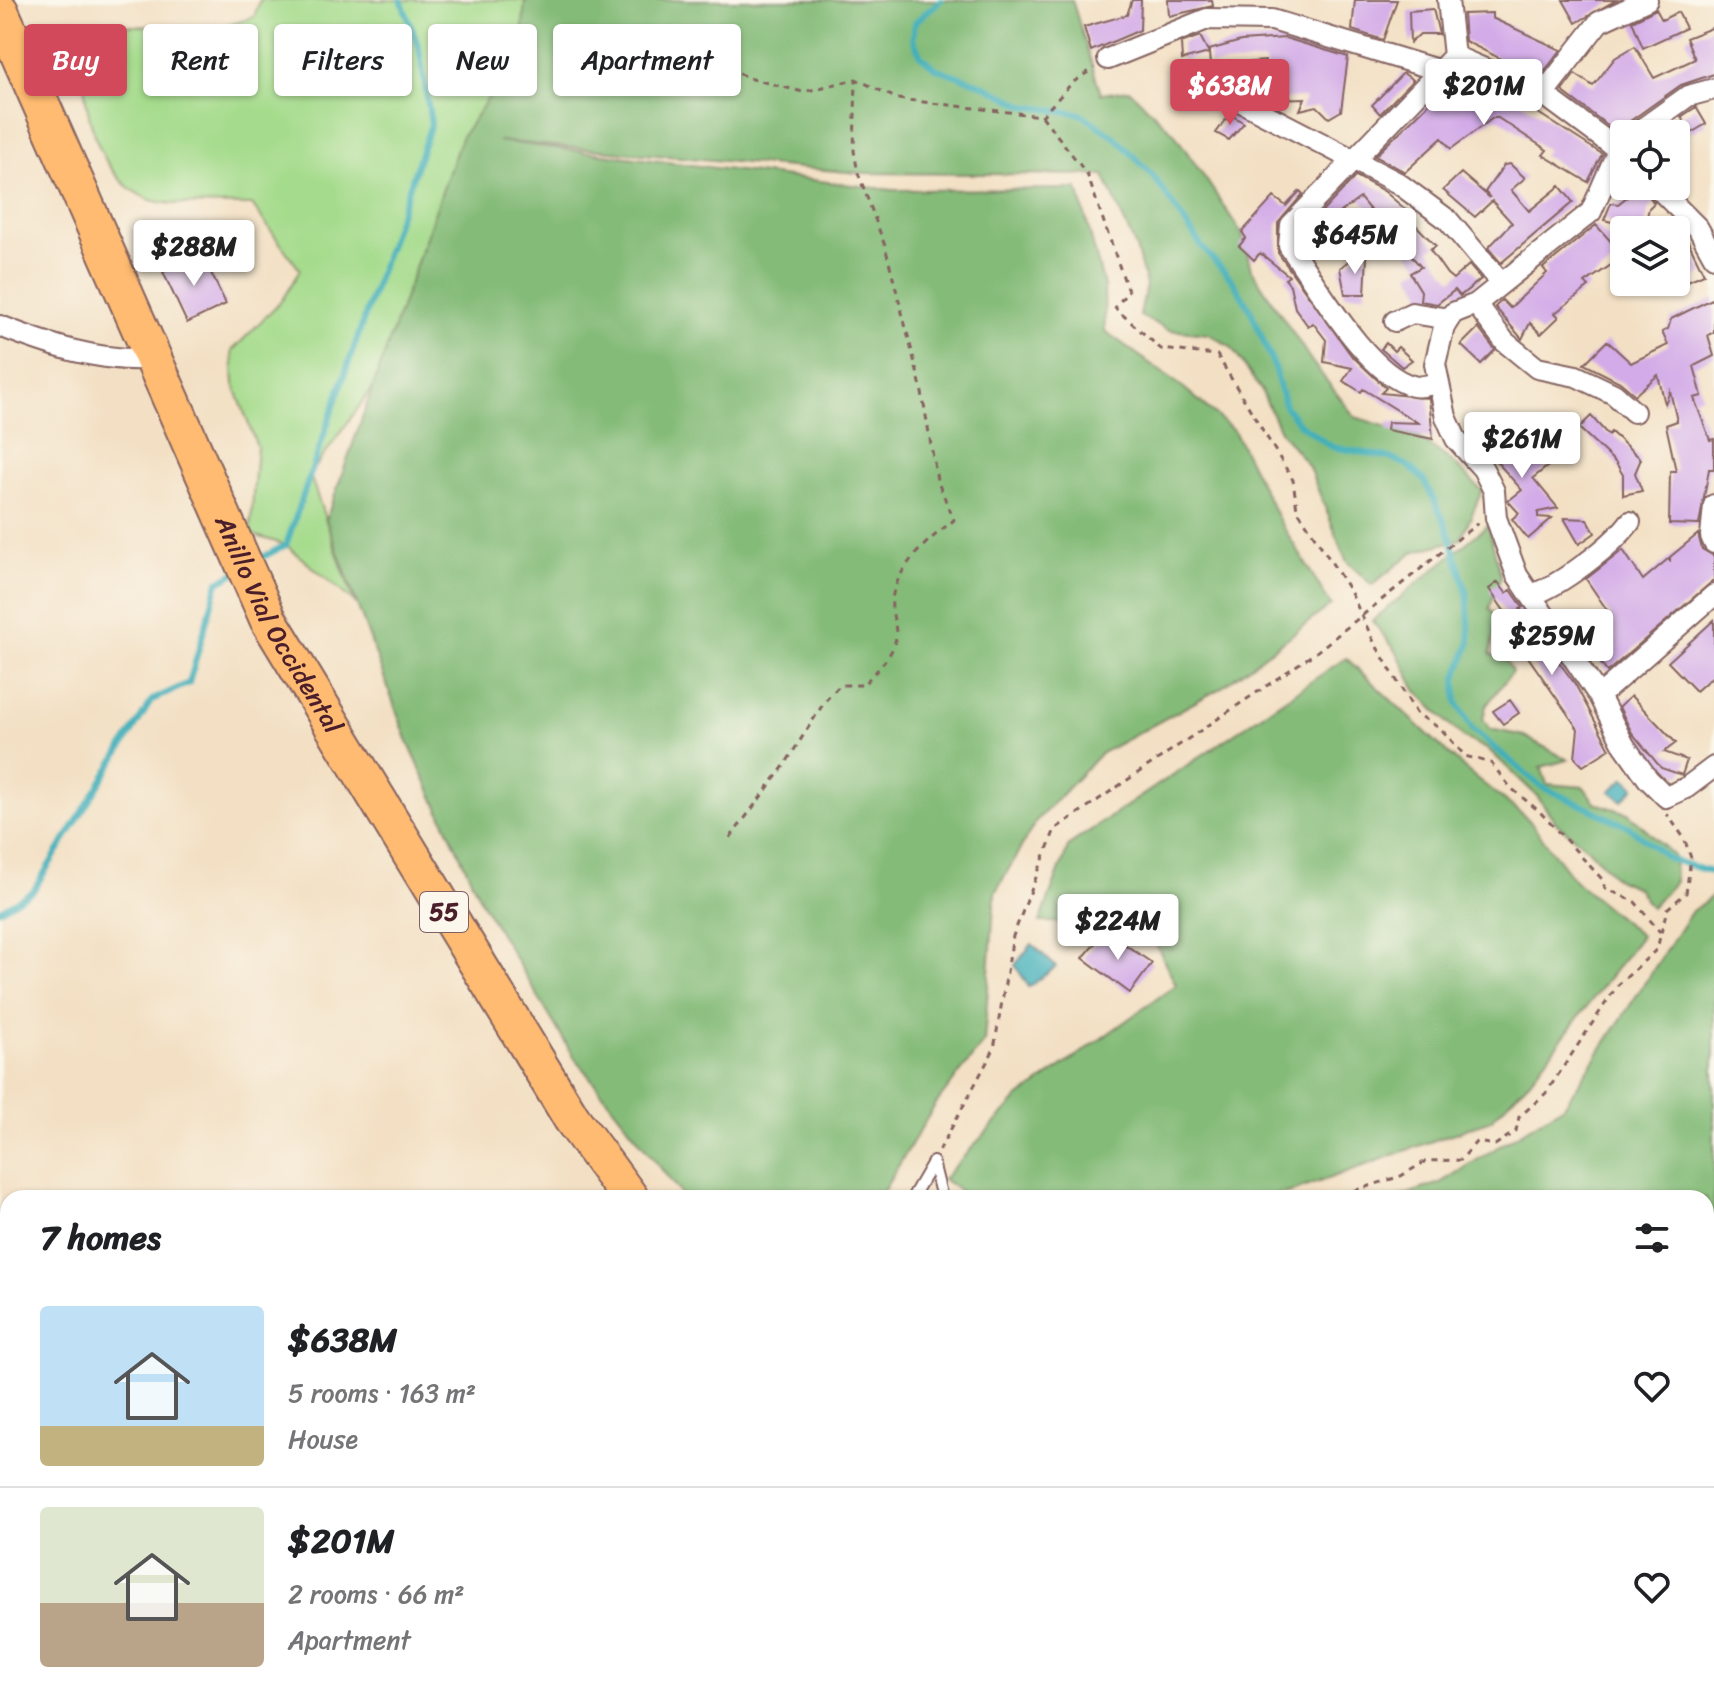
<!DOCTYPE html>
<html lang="en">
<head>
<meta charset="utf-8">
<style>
  body { margin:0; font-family:Sriracha,sans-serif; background:#f2f2f2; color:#202124; height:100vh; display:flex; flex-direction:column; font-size:30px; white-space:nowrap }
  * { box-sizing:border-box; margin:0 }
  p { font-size:26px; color:#757577 }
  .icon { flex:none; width:44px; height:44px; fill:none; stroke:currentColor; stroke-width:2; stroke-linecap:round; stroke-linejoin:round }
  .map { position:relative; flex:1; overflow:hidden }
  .details { position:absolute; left:0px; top:1190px; width:1714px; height:512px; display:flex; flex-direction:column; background:#fff; border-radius:24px 24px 0 0; box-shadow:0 2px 6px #0004 }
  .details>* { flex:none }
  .hud { position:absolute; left:24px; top:24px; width:800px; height:72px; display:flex; gap:16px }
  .fabs { position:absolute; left:1610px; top:120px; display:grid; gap:16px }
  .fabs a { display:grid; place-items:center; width:80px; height:80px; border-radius:8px; background:#fff; box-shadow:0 2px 6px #0004; font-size:40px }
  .price { position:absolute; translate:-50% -68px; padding:0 18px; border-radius:8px; background:#fff; color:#222; font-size:26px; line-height:52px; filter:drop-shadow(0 2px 4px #0008) }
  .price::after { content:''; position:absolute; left:50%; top:48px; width:24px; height:18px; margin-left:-12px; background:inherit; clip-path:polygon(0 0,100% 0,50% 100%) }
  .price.active { background:#d1495b; color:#fff }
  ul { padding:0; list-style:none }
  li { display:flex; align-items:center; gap:24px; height:200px; padding:0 40px }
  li+li { border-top:2px solid #e0e0e0 }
  li span { display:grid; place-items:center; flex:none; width:224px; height:160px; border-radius:8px; color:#555 }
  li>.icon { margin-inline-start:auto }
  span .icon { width:96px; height:96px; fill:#fffc; stroke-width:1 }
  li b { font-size:34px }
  h2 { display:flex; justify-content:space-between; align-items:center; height:96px; padding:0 40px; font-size:34px }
  .tag { padding:0 28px; border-radius:8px; background:#fff; box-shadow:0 2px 6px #0004; font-size:28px; line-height:72px }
  .tag.active { background:#d1495b; color:#fff }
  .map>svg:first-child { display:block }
</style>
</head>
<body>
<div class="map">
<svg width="1714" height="1702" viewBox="0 0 1714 1702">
  <rect width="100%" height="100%" fill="#fbf7ec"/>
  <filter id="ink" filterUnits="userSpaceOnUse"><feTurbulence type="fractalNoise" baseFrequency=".0125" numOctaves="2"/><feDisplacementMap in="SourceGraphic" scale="16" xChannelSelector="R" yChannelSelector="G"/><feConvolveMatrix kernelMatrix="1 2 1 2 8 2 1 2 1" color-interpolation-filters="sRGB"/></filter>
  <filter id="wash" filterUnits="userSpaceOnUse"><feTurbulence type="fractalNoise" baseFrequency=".006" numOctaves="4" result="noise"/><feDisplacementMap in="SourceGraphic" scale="32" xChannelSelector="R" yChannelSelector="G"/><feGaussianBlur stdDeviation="1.8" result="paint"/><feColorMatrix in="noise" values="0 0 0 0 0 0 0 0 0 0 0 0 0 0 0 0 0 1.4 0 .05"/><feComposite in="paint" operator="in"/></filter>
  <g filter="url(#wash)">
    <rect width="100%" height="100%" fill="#f3e0c4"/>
    <path fill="#a5db8c" stroke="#787d5c" stroke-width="2" d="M260,0H839L521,50L381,376L310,475L354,602L286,545L250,534L257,447L234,384L232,351L282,300L300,270L252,205C229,204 166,207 148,199C94,176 81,102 84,50L108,25L216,29L254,17Z"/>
    <path fill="#84bb78" stroke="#676d52" stroke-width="2" d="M525,0H1072L1101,94L1129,90L1173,132L1207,181L1242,234L1251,269L1312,362L1355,417L1416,436L1453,462L1482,491L1461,539L1413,552L1372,585L1347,562L1308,465L1280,431L1261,390L1231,347L1209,334L1169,330L1140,316L1146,285L1136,248L1104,175L858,173L498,141L892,190L1078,189L1104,286L1105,331L1184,388L1234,431L1280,522L1331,605L1221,688L1100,754L1036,821L995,893L984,1042L935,1105L879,1198H684L574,1057L481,901L408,742L326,520L461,138L521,50Z
      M1488,525L1501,577L1489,609L1497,617L1490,654L1506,660L1512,672L1486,706L1483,719L1490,729L1524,736L1568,760L1541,767L1547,784L1584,787L1595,803L1628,813L1674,856L1675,882L1651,908L1637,888L1617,879L1583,844L1557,824L1537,796L1489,750L1464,738L1439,714L1416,690L1397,652L1372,621Z
      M1346,658L1466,770L1528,819L1575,881L1641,936L1530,1080L1491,1120L1291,1192L1260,1198H969L943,1179L1017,1099L1176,985L1154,940L1096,923L1040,922L1069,845Z
      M1714,895V1702H1413L1418,1694H1706V1198H1396L1440,1183L1564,1106L1692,911Z
      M1081,1694H1229L1225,1702H1087Z"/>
    <path fill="#40afba" stroke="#456772" stroke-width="2" d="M1625,778L1635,787L1622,801L1610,791Z
      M1032,944L1056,967L1029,987L1015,965Z"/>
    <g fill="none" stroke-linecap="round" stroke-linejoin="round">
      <path stroke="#40afba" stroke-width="6" d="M941,0L915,22L913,39L921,56L935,68L983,85L1025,106L1081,114L1116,138L1153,176L1202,247L1232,280L1250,309L1273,364L1285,406L1298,423L1332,447L1387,457L1407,465L1424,480L1447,527L1467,593L1470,643L1456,679L1457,703L1473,730L1542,787L1629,827L1669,859L1714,873
        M255,561L286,545L431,124L419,47L401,0
        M0,910L33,891L152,700L189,683L218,582L235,573
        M1706,1478L1714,1465
        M0,1564H8
        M1706,1623L1710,1702
        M94,1694L95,1702"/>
    </g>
    <g id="blocks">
      <path fill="#d3abe8" d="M1132,0H1141L1140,30L1091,51L1084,27L1127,15Z
        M1168,0H1212L1213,6L1169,16Z
        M1355,0H1397L1383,40L1352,30Z
        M1563,0H1616L1576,23Z
        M1433,9L1439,34H1420L1410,43L1409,11Z
        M1656,9L1662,20L1678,12L1686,28L1643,48L1632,21Z
        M1492,13V18L1561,50L1539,78L1465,41L1463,14Z
        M1714,27V74L1681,85L1623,126L1611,128L1562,91L1575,74L1593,86L1615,58L1635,46L1654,78L1695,59L1686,38Z
        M1200,36L1209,53V50L1241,41L1285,38L1348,57L1341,111L1329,118L1317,106L1300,110L1305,98L1270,99L1265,61L1210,65L1209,53L1182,60L1181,43Z
        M1403,73L1413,80L1380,114L1372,105Z
        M1460,73L1507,93L1602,154L1588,182L1543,155L1547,150L1498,118H1493L1451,149L1442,138L1405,172L1375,156Z
        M1696,107L1706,124L1691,133L1681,117Z
        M1230,114L1244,123L1229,140L1216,133Z
        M1510,164L1525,178L1511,190L1529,211L1560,186L1573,202L1501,263L1488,248L1512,223L1492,201L1475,217L1443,190L1461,173L1490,198L1485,192L1504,165Z
        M1356,176L1384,191L1412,215L1409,218L1436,246L1430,250L1447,274L1453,279L1469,265L1481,279L1460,296L1455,290L1437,304L1420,301L1421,291L1410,273L1421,267L1403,246L1406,243L1379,221L1360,198L1330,220L1335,225L1308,250L1302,242L1304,231Z
        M1641,186L1654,203L1649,208L1644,230L1604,220L1611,203L1618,204Z
        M1300,191L1303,194L1278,223V253L1351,355L1386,388L1381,393L1429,398L1433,439L1387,430L1388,422L1418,423L1363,389L1361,392L1343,381L1352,368L1324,362L1326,340L1313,323L1308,326L1295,308L1290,285L1285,279L1289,276L1260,253L1254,260L1239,246L1246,238L1242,232L1274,197L1286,206Z
        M1676,224L1684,233L1704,274L1676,286Z
        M1596,225L1624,256L1585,283L1589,287L1555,313L1559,317L1541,334L1530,323L1522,339L1495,307L1502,300L1510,308L1547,273L1543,268Z
        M202,254L226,304L187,323L163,272Z
        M1355,256H1367L1365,294H1345L1340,268Z
        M1714,298V332L1708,335L1714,356L1694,366L1702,396L1694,398L1710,440L1714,439V469H1709L1699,525L1669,524L1670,471H1676L1666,425L1677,421L1670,391L1665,404L1658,375L1635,395L1620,382L1584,364L1607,341L1631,363L1668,345L1662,332L1668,329L1671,319Z
        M1478,328L1495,350L1481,364L1461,345Z
        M1386,343L1394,351L1398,347L1412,360L1402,367L1381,349Z
        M1591,416L1608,435L1611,432L1641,459L1635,473L1642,491L1623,495V475L1616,463L1579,428Z
        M1501,426L1529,454L1535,449L1548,466L1533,478L1558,508L1538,512V517L1552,518L1528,539L1512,519L1519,513L1508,501L1522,490L1480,443Z
        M1564,518L1587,519L1595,533L1579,544Z
        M1698,534L1702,549L1714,556V580L1607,672L1582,637L1611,616L1586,579L1623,550L1643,580L1669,558L1670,562V557Z
        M1498,582L1506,593L1511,590L1523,607L1520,609L1575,684L1610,749L1583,766L1575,758L1578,729L1519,644L1507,652L1499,639L1516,628L1489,589Z
        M1714,620V675L1696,691L1668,662Z
        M1631,696L1676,743L1664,752L1687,760L1682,775L1661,768L1632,733L1619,707Z
        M1510,700L1519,713L1503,724L1493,711Z
        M1105,931L1152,963L1130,993L1083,958Z"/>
    </g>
  </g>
  <g filter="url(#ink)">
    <use href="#blocks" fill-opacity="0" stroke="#856361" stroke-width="2"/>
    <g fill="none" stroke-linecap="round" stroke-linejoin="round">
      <g stroke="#856361" stroke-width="14">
        <path id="lane" d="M933,1162L942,1198
          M912,1198L933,1162"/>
      </g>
      <g stroke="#856361" stroke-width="24">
        <path id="street" d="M1448,0L1454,56L1543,94L1624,154
          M1108,59L1207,19L1272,20L1441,71
          M1543,94L1599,22L1647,0
          M1232,97L1398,183L1448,220L1501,283
          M1635,134L1688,96L1714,89
          M1624,144L1619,148L1591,212L1476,304L1453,313L1444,327L1435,364L1446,417L1456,439L1483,469L1494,491L1496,518L1517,575L1599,696L1624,745L1648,779L1666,797L1686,788L1714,767
          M1656,186L1698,228L1714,257
          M1476,304L1505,342L1537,368L1576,376L1614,394L1634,412
          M1395,321L1412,313L1449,319
          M0,326C48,345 99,362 151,359
          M1437,383C1430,385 1420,388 1413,386C1367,375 1316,283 1289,246L1291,225L1454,56
          M1714,505L1711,536L1714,543
          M1531,595C1560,586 1612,546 1630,522
          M1599,696L1714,595
          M933,1694L940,1702
          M485,1702L495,1694
          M630,1702L640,1694
          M778,1702L788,1694"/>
      </g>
      <g stroke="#856361" stroke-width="40">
        <g id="highway">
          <path id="s1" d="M0,11L268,619L572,1119L630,1198"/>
          <path d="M1020,1694L1027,1702"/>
        </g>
      </g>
      <path stroke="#856361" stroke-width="3" stroke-dasharray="6 6" stroke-linecap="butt" d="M661,45L719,59L745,77L803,92L856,79L898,99L1042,116L1072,83L1094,68
        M1042,116L1087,174L1128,291L1115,308L1161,349L1217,355L1293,480L1297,509L1350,591L1374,642L1416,713L1442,730L1465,756L1491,763L1511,788L1540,812L1602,879L1605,888L1635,902L1660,932
        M730,838L784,766L825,701L840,685H863C875,672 897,653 896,633C895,615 887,607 896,585C906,558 932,537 954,520L937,480L921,387L885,246L858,173L854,151L856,79
        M939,1151L994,1049L1013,936L1055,829L1315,653L1478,523
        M1331,1198L1401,1176L1426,1161L1461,1160L1476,1142L1495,1145L1516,1131L1519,1117L1546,1093L1617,986L1657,949L1667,909L1686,893L1691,858L1684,838L1667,814
        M1321,1694L1331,1702
        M1247,1702L1250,1694
        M1369,1702L1388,1694"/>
      <use href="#lane" stroke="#fff" stroke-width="10"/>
      <use href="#street" stroke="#fff" stroke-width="20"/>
      <use href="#highway" stroke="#ffbb71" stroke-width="36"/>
    </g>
  </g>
  <g text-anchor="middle" stroke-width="6" stroke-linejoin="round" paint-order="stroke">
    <rect fill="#fbf7ec" stroke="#7f6065" stroke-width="2" x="420" y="892" width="48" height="40" rx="6"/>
    <g font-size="24" font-weight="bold" fill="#4a1f2b">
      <text x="444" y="920">55</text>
    </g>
    <g font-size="26" fill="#4a1f2b" stroke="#fbf7ec">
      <text dy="9" stroke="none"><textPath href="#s1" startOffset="674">Anillo Vial Occidental</textPath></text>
    </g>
  </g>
</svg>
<div class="fabs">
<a><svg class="icon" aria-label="locate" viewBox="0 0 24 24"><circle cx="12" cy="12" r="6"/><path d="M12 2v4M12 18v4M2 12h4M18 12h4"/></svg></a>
<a><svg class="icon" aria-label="layers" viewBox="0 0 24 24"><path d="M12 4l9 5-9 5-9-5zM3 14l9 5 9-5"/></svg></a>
</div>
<b class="price active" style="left:1230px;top:127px">$638M</b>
<b class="price" style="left:1484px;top:127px">$201M</b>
<b class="price" style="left:1355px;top:276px">$645M</b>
<b class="price" style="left:194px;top:288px">$288M</b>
<b class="price" style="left:1522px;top:480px">$261M</b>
<b class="price" style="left:1552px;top:677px">$259M</b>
<b class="price" style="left:1118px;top:962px">$224M</b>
<div class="hud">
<a class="tag active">Buy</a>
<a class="tag">Rent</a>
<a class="tag">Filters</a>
<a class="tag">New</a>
<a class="tag">Apartment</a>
</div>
<section class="details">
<h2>7 homes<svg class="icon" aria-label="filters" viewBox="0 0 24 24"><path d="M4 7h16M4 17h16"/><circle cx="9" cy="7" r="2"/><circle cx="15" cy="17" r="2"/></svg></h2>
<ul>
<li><span style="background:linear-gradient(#bfe0f5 75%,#c2b280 0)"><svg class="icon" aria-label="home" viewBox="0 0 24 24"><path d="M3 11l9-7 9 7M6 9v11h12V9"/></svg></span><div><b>$638M</b><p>5 rooms · 163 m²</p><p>House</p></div><svg class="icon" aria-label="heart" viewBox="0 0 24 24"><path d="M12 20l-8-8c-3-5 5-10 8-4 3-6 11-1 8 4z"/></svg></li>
<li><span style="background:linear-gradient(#dfe7d0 60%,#b9a48a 0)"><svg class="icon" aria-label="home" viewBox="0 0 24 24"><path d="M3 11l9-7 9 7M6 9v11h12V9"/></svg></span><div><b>$201M</b><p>2 rooms · 66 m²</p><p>Apartment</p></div><svg class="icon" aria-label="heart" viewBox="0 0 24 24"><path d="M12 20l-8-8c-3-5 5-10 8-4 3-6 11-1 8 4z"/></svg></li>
</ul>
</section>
</div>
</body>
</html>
